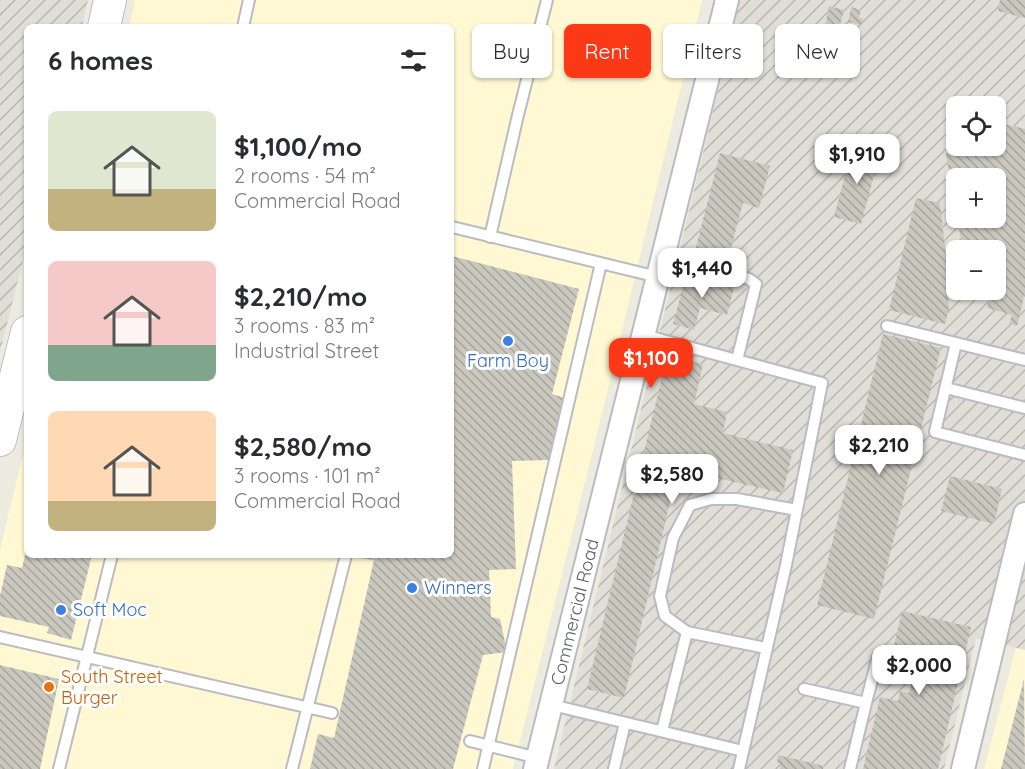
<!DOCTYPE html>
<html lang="en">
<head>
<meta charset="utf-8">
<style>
  body { margin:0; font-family:Quicksand,sans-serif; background:#f7f7f7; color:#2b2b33; height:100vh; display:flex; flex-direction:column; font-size:22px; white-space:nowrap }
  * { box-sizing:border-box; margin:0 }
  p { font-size:20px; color:#7c7c81 }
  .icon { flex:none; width:33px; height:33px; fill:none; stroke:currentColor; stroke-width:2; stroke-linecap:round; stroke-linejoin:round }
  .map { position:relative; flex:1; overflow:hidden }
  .drawer { position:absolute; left:24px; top:24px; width:430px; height:534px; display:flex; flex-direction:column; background:#fff; border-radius:9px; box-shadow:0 2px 4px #0004 }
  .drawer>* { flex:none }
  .guide { position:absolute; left:472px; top:24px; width:462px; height:54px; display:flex; gap:12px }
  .controls { position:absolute; left:946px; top:96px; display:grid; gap:12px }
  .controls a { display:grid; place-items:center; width:60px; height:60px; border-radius:9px; background:#fff; box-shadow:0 2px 4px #0004; font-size:30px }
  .price { position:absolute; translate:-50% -51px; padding:0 14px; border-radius:12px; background:#fff; color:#222; font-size:20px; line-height:39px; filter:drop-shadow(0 2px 3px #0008) }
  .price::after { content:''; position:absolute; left:50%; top:36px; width:18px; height:14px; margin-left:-9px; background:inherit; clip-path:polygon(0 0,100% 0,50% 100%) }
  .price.on { background:#fc3916; color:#fff }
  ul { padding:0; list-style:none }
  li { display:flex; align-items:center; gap:18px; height:150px; padding:0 24px }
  li span { display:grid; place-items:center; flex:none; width:168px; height:120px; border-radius:9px; color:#555 }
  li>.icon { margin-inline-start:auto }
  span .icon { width:72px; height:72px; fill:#fffc; stroke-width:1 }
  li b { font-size:26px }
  h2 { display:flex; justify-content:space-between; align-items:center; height:72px; padding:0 24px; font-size:26px }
  .pill { padding:0 21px; border-radius:9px; background:#fff; box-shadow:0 2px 4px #0004; font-size:21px; line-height:54px }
  .pill.on { background:#fc3916; color:#fff }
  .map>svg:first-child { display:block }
</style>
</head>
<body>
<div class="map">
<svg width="1025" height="769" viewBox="0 0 1025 769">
  <defs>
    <pattern id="industrial-furrows" width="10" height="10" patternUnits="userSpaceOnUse" patternTransform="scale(1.5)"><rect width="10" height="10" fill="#e0ded7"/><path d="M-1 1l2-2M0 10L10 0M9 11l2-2" fill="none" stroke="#b8b7b2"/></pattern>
    <pattern id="building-back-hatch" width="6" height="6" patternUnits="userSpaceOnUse" patternTransform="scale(1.5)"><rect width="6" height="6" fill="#cac8be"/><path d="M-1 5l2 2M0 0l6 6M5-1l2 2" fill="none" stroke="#a7a69e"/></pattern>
  </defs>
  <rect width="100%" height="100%" fill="#edebdf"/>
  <path fill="#fff8d2" d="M135,0H702L595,442L513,769H0V549L27,439V555H452V27H129Z
    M1016,648L1025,650V769H984Z"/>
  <path fill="url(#industrial-furrows)" fill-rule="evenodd" d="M0,0H88L82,27H27V245L0,352Z
    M740,0H1025V650L976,638L944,769H554ZM957,106H996V146H957ZM957,178H996V218H957ZM957,250H996V290H957Z"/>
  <path fill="url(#building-back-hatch)" d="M1000,0H1025V18L998,11Z
    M829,6L844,10L839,29L847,31L843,46L816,39L820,24L825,26Z
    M851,7L861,10L859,18L863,19L861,25L848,22Z
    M956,116L957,146H996V122L1025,129V293L1017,326L1009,324L1012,315L987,308L991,290H996V250H963L957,218H996V178H957V212H956L946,155Z
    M853,145L880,153L861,224L834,217Z
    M720,153L770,166L759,208L743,203L727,263L694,255Z
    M916,198L940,203L946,256L949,308L945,324L889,310Z
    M452,256L579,289L552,394L565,398L549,460L512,461L516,569L489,570L491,617L500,619L507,652L483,655L453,769H310L318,734L334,738L374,560L359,558L360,555H452Z
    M687,272L735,284L727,315L700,308L694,330L673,324Z
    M883,334L941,348L874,619L817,605Z
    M667,356L703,364L694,404L727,412L723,433L793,450L783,493L703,475L699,491L674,485L624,698L587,689Z
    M950,476L1002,489L994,524L941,511Z
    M25,555H92L71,640L47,633L49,627L0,616V596L7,565L22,568Z
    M902,611L971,627L938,769H863L880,697L898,701L900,691L909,693L915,669L890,663Z
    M0,665L59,679L40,769H0Z
    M1024,679L1025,769H1001Z
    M778,755L824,766L823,769H780L781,764L777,763Z"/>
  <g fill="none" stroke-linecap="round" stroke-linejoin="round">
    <g stroke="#babcc3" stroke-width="14">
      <path id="lane" d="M243,27L249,0
        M452,227L658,277
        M490,237L518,115L547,0
        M664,256L749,279L756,284L737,360
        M887,326L1025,360
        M644,335L822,383L786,565L739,769
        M956,343L935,432L1025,455
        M946,388L1025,408
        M0,637L332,713
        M766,648L687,632L665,616L660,596L673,538L690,505L711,499H737L797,510
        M804,689L866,703L850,769
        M866,703L878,656
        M552,705L743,751
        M662,731L687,632
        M470,741L538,758
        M59,769L112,555
        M292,769L346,555
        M483,769L601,263
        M614,769L625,723"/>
    </g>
    <g stroke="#babcc3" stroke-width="26">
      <path id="street" d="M535,769L727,0
        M963,769L1025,514"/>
    </g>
    <g stroke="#babdc5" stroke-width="34">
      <path id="secondary" d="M104,27L110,0
        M0,440L27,332"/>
    </g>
    <use href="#lane" stroke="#fff" stroke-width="10"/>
    <use href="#street" stroke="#fff" stroke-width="22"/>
    <use href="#secondary" stroke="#fff" stroke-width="32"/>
  </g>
  <g fill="#3f7fe0" stroke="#fff" stroke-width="2">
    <circle cx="508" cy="341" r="6"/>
    <circle cx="412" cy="588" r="6"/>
    <circle cx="61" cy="610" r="6"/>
  </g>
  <circle fill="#e8710a" stroke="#fff" stroke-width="2" cx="49" cy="687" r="6"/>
  <g text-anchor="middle" stroke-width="6" stroke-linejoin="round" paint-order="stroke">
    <g font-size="18" fill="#366cbe" stroke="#fff" text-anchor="start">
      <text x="508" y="367" text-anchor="middle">Farm Boy</text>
      <text x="424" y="594">Winners</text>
      <text x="73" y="616">Soft Moc</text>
    </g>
    <g font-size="18" fill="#585c62" stroke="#fff">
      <text transform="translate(575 612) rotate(-76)" y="6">Commercial Road</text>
    </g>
    <g font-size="18" fill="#c56008" stroke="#fff" text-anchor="start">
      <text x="61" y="683">South Street<tspan x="61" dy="21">Burger</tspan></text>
    </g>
  </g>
</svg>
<div class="controls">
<a><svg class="icon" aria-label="locate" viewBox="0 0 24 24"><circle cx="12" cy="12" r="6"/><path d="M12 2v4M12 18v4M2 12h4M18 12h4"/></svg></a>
<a>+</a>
<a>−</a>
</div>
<b class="price" style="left:857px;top:185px">$1,910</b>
<b class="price" style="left:702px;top:299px">$1,440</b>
<b class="price on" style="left:651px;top:389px">$1,100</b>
<b class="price" style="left:879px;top:476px">$2,210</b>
<b class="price" style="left:672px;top:505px">$2,580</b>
<b class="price" style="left:919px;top:696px">$2,000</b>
<div class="guide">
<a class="pill">Buy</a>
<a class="pill on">Rent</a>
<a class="pill">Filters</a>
<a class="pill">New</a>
</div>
<section class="drawer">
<h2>6 homes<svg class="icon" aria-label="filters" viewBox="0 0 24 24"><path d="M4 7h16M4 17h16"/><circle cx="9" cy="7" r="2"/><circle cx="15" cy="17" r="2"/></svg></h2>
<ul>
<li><span style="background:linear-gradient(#dfe7d0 65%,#c2b280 0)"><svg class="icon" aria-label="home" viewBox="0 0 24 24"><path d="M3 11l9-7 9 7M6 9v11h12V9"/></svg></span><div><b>$1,100/mo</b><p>2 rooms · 54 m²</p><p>Commercial Road</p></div></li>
<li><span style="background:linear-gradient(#f6c9c9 70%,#7fa58c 0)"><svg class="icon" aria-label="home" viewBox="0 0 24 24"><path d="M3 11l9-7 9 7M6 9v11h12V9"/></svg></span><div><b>$2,210/mo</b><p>3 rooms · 83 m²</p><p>Industrial Street</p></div></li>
<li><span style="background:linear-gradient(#ffd9b3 75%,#c2b280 0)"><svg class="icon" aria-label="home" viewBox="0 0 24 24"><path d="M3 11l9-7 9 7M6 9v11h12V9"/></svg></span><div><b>$2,580/mo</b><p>3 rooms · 101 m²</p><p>Commercial Road</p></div></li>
</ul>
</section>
</div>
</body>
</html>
